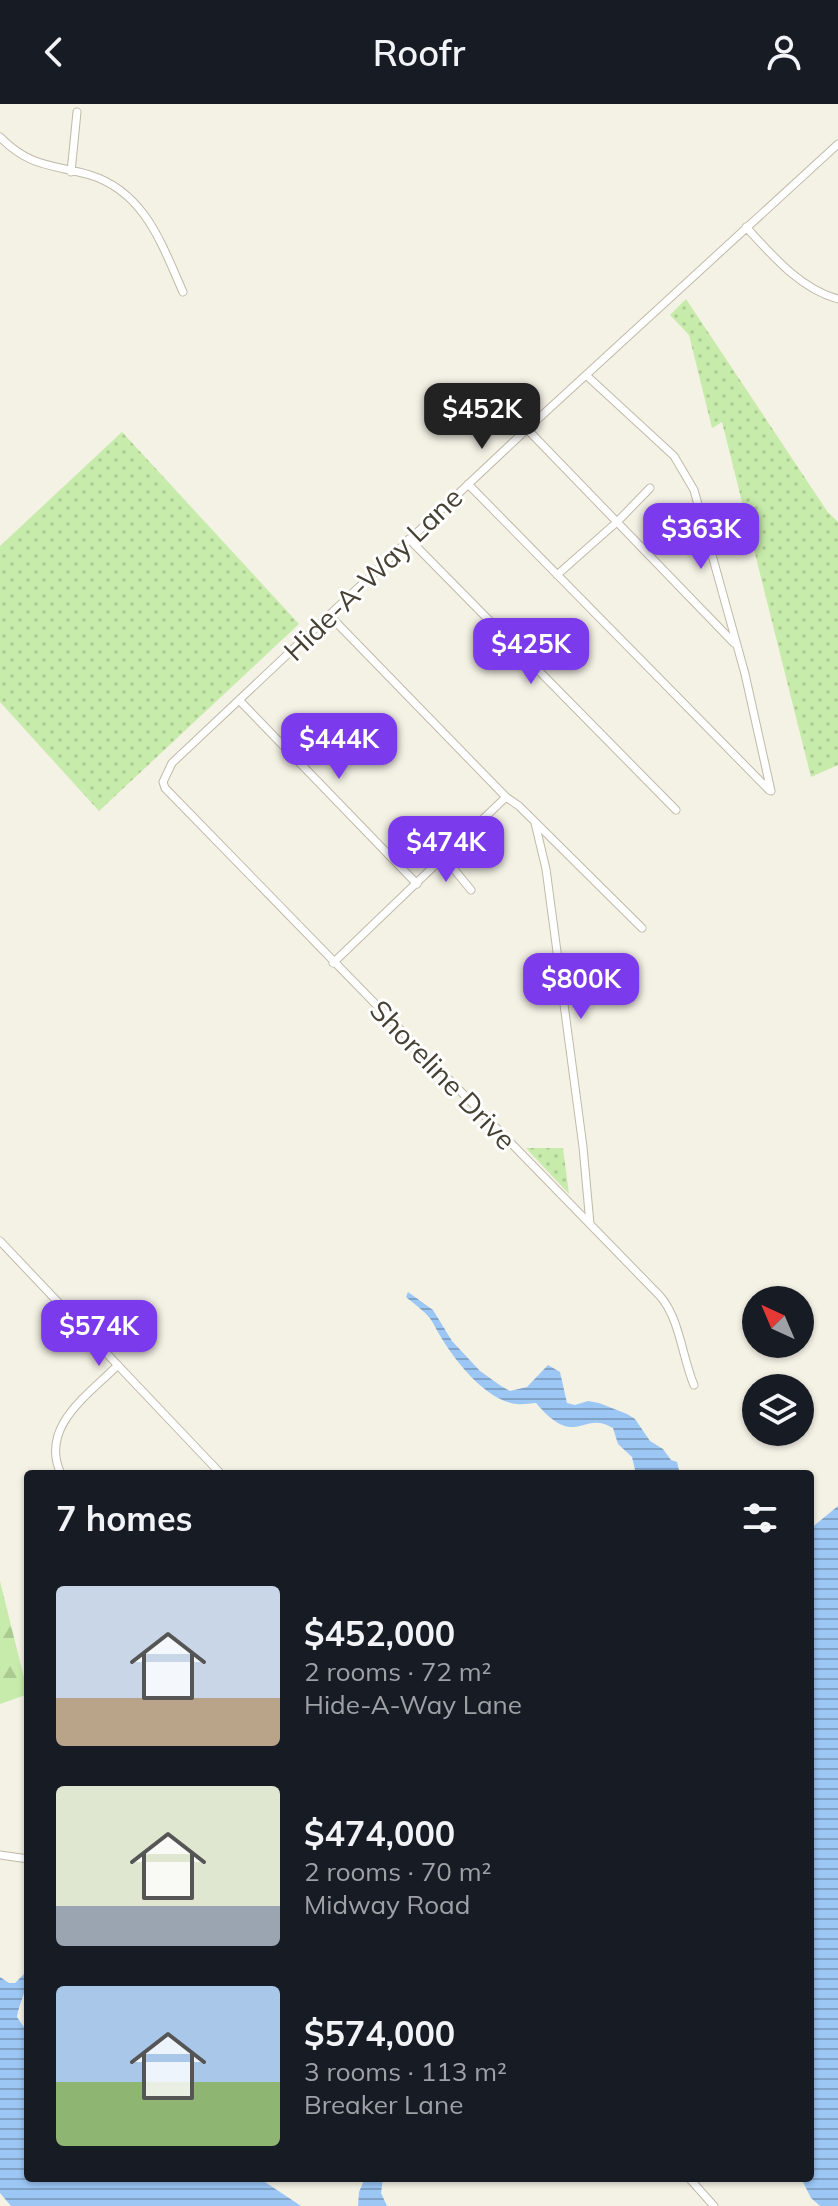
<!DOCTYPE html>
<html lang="en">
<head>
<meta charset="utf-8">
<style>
  body { margin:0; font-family:Mulish,sans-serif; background:#242831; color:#f1f3f6; height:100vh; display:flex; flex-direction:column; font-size:30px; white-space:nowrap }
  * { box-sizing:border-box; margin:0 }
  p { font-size:26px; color:#9ea1a6 }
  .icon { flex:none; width:44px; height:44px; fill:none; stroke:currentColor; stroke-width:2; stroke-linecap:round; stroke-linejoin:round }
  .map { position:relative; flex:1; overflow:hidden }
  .side { position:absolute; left:24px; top:1366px; width:790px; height:712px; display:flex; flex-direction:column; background:#171b24; border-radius:8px; box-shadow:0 2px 6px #0004 }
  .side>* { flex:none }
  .needle { width:52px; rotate:316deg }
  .fabs { position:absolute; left:742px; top:1182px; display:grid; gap:16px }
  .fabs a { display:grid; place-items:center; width:72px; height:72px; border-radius:50%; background:#171b24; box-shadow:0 2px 6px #0004; font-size:40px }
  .price { position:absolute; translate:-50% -68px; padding:0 18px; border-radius:16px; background:#7c3aed; color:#fff; font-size:26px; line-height:52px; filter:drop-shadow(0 2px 4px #0008) }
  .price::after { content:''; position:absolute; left:50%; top:48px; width:24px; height:18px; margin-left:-12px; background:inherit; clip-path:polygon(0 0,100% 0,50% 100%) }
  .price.selected { background:#222; color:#fff }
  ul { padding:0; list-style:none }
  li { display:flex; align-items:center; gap:24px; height:200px; padding:0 32px }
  li span { display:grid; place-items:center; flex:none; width:224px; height:160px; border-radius:8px; color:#555 }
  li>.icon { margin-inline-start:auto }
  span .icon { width:96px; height:96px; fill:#fffc; stroke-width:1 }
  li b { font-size:34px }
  h2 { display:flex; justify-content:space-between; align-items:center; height:96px; padding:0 32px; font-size:34px }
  header { display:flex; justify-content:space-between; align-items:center; height:104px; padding:0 32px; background:#171b24; font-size:36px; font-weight:600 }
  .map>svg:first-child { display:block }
</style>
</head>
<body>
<header><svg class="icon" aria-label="back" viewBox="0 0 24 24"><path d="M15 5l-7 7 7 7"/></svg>Roofr<svg class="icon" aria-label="person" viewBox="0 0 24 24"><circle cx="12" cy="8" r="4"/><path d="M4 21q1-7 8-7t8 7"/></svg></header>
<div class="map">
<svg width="838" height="2102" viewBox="0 0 838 2102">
  <defs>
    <pattern id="green-dots" width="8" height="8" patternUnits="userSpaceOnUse" patternTransform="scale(2)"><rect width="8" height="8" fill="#c7ebaa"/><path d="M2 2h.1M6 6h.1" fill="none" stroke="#accb93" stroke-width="1.8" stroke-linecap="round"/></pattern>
    <pattern id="forest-firs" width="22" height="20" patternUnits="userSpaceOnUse" patternTransform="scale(2)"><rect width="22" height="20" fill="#c7ebaa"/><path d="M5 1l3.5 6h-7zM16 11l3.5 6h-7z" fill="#accb93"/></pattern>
    <pattern id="water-rules" width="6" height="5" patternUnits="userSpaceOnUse" patternTransform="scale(2)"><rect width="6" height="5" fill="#9cc7f5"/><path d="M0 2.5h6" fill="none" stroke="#81a3c7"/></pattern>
  </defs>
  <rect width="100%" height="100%" fill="#f4f1e5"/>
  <path fill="url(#green-dots)" d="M686,195L827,407L838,418V661L811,673L722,318L712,324L689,231L670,211Z
    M122,328L299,520L99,707L0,598V442Z
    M563,1044L569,1090L526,1044Z"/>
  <path fill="url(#forest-firs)" d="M0,1477L28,1590L0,1600Z"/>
  <path fill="url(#water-rules)" d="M408,1188L433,1206L452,1237L480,1267L501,1282L510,1287L527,1283L548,1261L560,1268L567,1299L575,1301L588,1297L599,1299L627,1310L635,1315L650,1337L663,1345L671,1356L677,1358L680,1370H636L632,1353L618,1340L613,1324C581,1305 577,1347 536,1299C530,1299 524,1301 517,1300C483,1297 447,1247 433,1219C428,1209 414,1200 406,1193Z
    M838,1402V2102H820L811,2094L801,2074H810V1425Z
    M27,1867C30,1881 19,1898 17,1913L28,1929V2074H259L301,2102H11L0,2089V1873L9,1879H15Z
    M365,2074H383L381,2089L387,2102H358L359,2088Z"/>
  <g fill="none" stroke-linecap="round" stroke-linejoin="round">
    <g stroke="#c0baa7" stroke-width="9">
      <path id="street" d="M0,33C31,64 51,60 90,71C145,88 162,141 183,188
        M71,68L77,8
        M746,123C771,150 800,185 838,195
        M586,271L674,352L694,386L745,570L771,687
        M527,325L734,539
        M468,380L769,686
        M409,435L676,706
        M557,471L618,417L650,384
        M330,512L506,693L519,702L642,824
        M239,596L417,780
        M535,719L546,765L583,1043L590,1120
        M444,753L471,786
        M333,859L506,693
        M0,1137L221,1370
        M694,1281C682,1253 680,1215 660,1192L165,684L163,678L172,659L527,325L838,40
        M61,1370C39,1323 88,1291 118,1261
        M0,1751L28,1755
        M689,2074L714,2102"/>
    </g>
    <use href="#street" stroke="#fff" stroke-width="7"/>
  </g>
  <g text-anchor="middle" stroke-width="6" stroke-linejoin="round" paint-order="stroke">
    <g font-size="28" fill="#474134" stroke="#fff">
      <text transform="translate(373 470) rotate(-44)" y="10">Hide-A-Way Lane</text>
      <text transform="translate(443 971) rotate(46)" y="10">Shoreline Drive</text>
    </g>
  </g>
</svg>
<div class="fabs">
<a><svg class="needle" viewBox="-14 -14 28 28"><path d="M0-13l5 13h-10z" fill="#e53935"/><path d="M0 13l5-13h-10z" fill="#9ea1a6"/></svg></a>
<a><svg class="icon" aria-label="layers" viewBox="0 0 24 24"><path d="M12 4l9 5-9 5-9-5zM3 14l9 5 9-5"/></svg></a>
</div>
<b class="price selected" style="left:482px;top:347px">$452K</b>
<b class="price" style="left:701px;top:467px">$363K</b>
<b class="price" style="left:531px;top:582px">$425K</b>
<b class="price" style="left:339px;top:677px">$444K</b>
<b class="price" style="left:446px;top:780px">$474K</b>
<b class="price" style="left:581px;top:917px">$800K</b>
<b class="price" style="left:99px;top:1264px">$574K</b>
<section class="side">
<h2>7 homes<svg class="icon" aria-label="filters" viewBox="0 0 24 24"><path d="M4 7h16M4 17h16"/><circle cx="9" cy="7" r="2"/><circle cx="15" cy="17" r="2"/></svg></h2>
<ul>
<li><span style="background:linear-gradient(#c9d6e8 70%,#b9a48a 0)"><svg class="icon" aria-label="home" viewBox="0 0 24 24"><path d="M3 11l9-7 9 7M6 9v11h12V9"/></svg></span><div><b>$452,000</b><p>2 rooms · 72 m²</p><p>Hide-A-Way Lane</p></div></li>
<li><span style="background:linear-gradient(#dfe7d0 75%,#9aa5b1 0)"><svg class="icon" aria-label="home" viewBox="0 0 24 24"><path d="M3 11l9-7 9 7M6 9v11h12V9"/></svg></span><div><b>$474,000</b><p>2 rooms · 70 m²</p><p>Midway Road</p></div></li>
<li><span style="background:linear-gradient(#a9c7e8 60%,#8fb573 0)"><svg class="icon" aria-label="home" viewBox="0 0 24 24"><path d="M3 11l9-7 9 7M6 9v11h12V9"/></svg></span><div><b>$574,000</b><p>3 rooms · 113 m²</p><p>Breaker Lane</p></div></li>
</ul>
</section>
</div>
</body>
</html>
